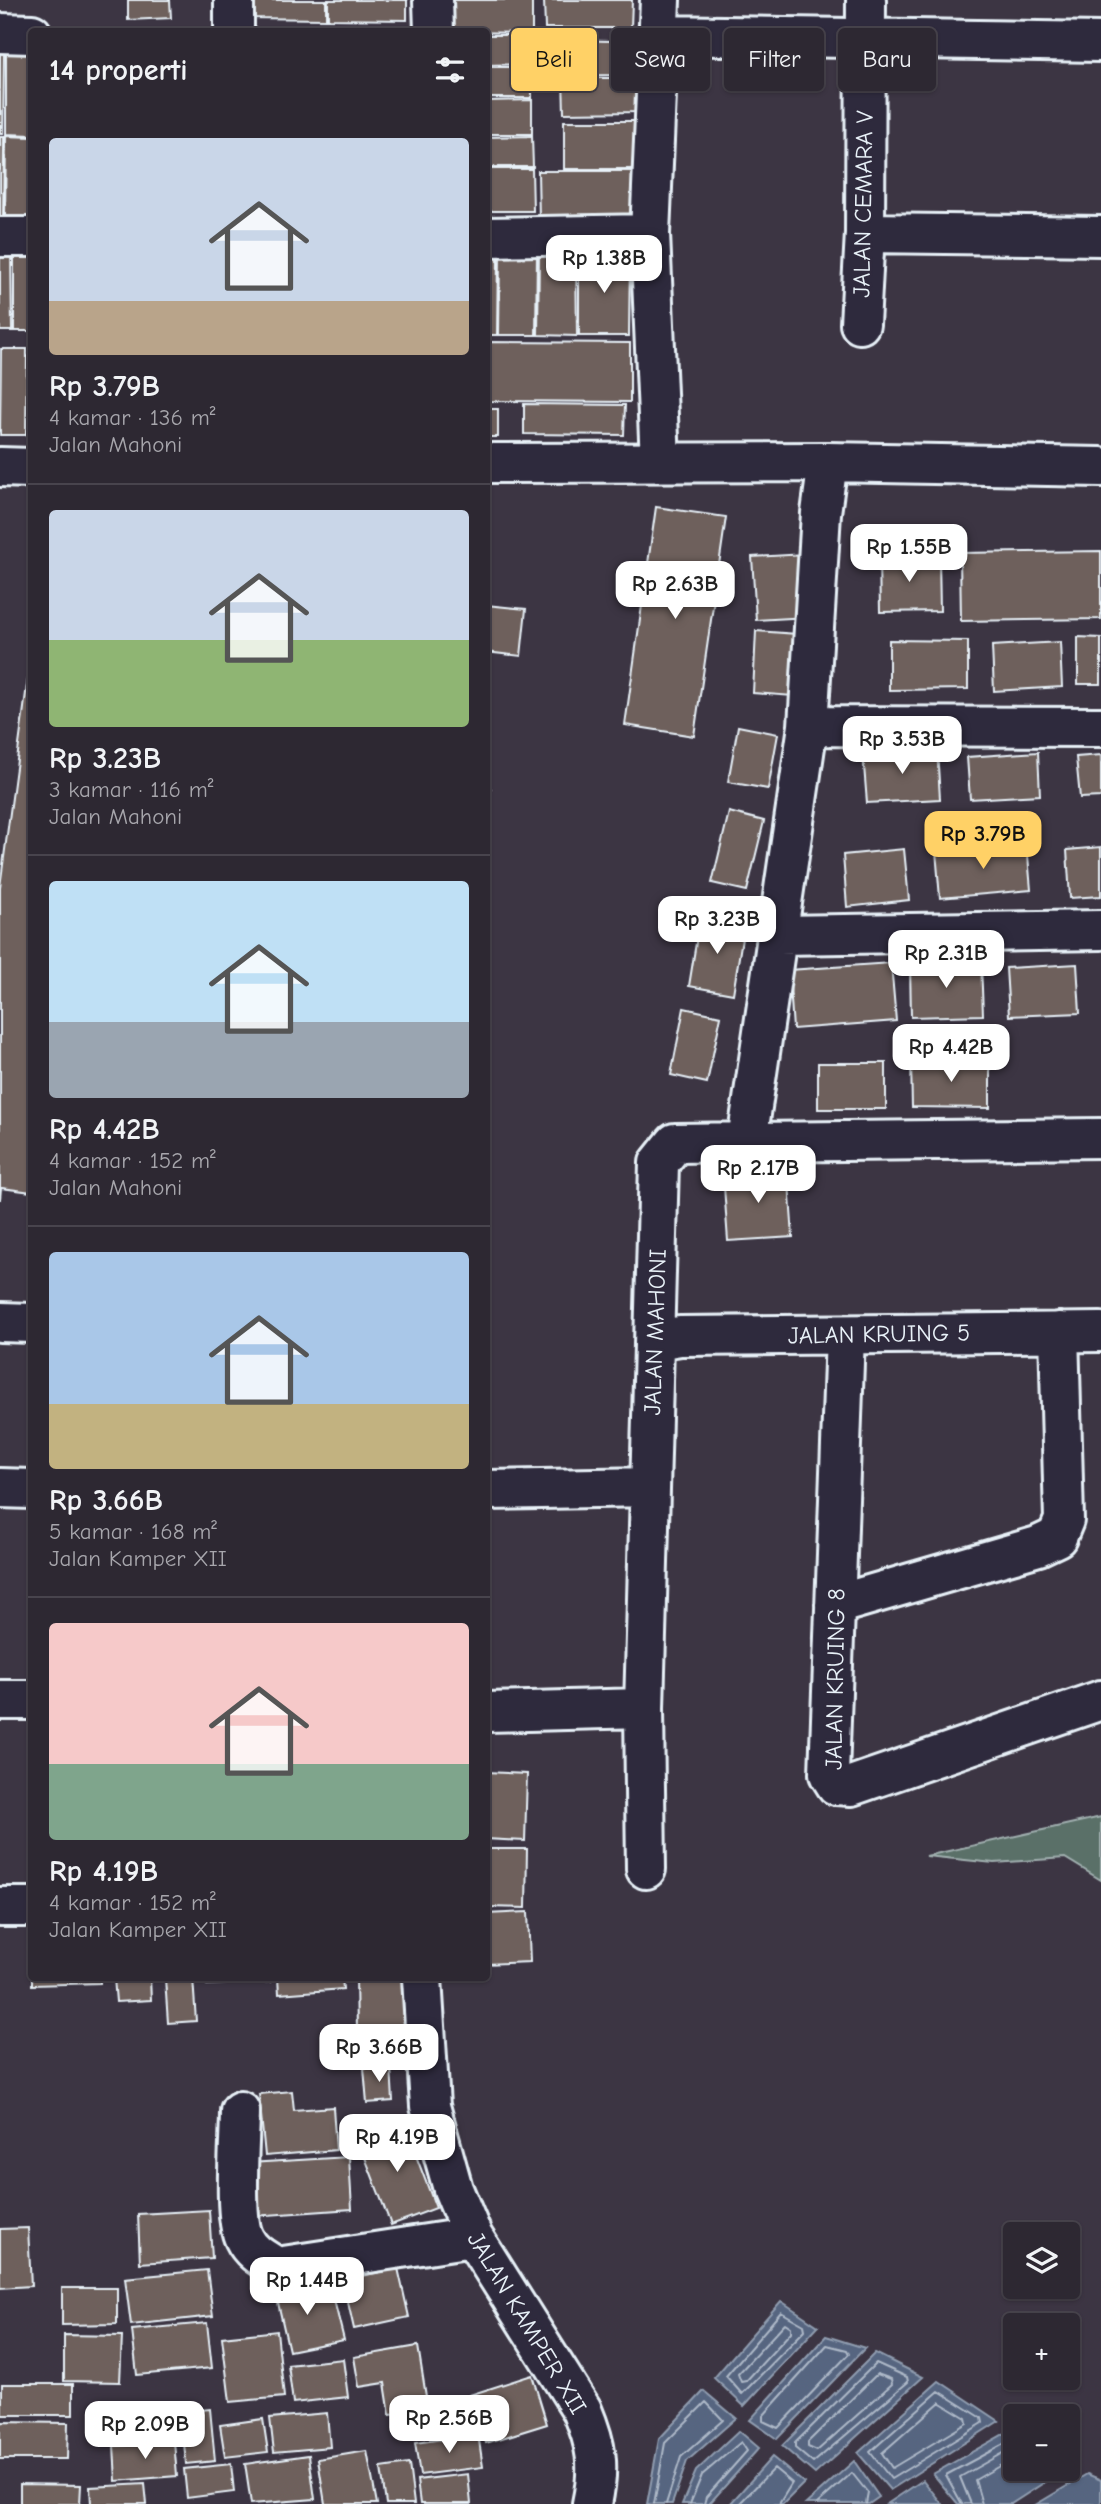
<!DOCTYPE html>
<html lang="id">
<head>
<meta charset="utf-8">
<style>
  body { margin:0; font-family:"Comic Neue",sans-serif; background:#35303a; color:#f1f3f6; height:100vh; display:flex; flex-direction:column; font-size:26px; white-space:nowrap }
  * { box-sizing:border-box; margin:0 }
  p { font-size:23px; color:#a7a6ac }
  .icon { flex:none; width:38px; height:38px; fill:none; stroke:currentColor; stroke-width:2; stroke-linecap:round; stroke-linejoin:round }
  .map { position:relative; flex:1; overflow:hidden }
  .drawer { position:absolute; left:28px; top:28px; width:462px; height:1953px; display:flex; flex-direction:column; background:#2d2832; border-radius:7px; box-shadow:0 2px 5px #0004,0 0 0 2px #48444d }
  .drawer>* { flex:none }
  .banner { position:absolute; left:511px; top:28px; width:485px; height:63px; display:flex; gap:14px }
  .fabs { position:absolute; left:1003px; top:2222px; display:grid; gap:14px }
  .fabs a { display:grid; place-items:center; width:77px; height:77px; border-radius:7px; background:#2d2832; box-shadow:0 2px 5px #0004,0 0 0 2px #48444d; font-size:35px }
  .price { position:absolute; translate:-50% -60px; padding:0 16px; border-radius:14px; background:#fff; color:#222; font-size:23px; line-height:46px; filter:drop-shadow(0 2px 4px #0008) }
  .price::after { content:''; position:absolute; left:50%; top:42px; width:21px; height:16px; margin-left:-10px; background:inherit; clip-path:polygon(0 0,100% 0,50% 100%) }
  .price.active { background:#ffd166; color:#111 }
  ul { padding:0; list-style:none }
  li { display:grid; align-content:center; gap:14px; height:371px; padding:0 21px }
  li+li { border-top:2px solid #48444d }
  li span { display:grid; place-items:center; height:217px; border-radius:7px; color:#555 }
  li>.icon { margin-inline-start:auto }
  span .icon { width:126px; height:126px; fill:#fffc; stroke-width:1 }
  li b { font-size:30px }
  h2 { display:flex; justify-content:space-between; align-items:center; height:84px; padding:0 21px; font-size:30px }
  .chip { padding:0 24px; border-radius:7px; background:#2d2832; box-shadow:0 2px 5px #0004,0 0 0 2px #48444d; font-size:24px; line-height:63px }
  .chip.active { background:#ffd166; color:#111 }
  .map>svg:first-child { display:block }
</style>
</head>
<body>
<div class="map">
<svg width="1101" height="2504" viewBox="0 0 1101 2504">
  <rect width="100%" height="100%" fill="#3c3543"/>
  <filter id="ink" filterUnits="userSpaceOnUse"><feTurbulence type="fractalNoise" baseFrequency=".0143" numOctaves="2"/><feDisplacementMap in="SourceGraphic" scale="14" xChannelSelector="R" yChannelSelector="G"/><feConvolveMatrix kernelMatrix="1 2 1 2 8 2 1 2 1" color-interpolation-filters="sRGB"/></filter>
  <g filter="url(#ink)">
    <path fill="#5a6f68" stroke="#a1b0b0" stroke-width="2" d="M1101,1817V1880L1065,1858L994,1863L926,1856Z"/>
    <path fill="#566580" stroke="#909db0" stroke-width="2" d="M781,2301L818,2326L744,2406L714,2378Z
      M826,2336L865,2348L777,2439L750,2420Z
      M875,2353L923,2377L815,2474L782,2446Z
      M939,2381L999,2421L890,2490L858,2453Z
      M704,2391L736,2418L687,2461L672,2504H647L659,2439Z
      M1011,2430L1015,2432V2469H1065L1011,2504H958L933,2474Z
      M739,2431L759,2448L709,2504H682L696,2471Z
      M772,2457L804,2483L783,2504H730Z
      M854,2461L879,2497L869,2504H806Z
      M1087,2474L1101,2480V2504H1037Z
      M923,2480L942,2504H887Z"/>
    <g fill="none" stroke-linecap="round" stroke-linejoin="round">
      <path stroke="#aeb9c8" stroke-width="2" d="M781,2312L804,2325L805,2330L742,2394L726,2376Z
        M785,2323L791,2327V2332L746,2381L741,2382L738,2374Z
        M827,2345L847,2350L849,2354L778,2428L763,2421V2416Z
        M876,2363L907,2377L908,2382L813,2463L795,2448V2443Z
        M877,2374L891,2379L892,2384L817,2451L808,2447V2442Z
        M939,2391L982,2418L983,2423L891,2479L870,2452Z
        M940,2402L966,2418L967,2423L892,2468L882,2453Z
        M654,2504L665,2443L706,2402L723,2420L681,2457L666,2504
        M690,2504L702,2475L741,2442L747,2451L706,2497L704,2504
        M739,2504L774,2468L792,2483L779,2504
        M817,2504L852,2473L868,2493L866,2504
        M962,2504L946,2475L1015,2438
        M971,2504L960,2477L1015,2446
        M982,2504L975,2480L1015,2457"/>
    </g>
    <path fill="#6e605c" stroke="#e8f1f8" stroke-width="2" d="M128,0H170L171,18L128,20Z
      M247,0H326V19L247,18Z
      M328,0H407V20L328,19Z
      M449,0H532V33L449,32Z
      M544,0H632L631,28H545Z
      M486,35H532V64L486,65Z
      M563,40L612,41V75L564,76Z
      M0,53H4L3,134H0Z
      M6,53H32V135L6,134Z
      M486,67H532V98H486Z
      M563,78H639V112L564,113Z
      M532,100V134H486V101Z
      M564,121H636L637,169H564Z
      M6,136L32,137V218H5Z
      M532,136L533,167H486V137Z
      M0,137H4L3,218H0Z
      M486,169H532L533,211H486Z
      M538,171H635V219H539Z
      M0,249H11L12,331H0Z
      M14,250H32V331H14Z
      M486,253H498L497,335H486Z
      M500,253H537L536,335H499Z
      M539,254H576L577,336L538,335Z
      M579,254H630L629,336H579Z
      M486,342L630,343V402L486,401Z
      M1,349H27L26,435H0Z
      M524,404L625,405L624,435L524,434Z
      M486,409H498V437H486Z
      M656,507L726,517L694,736L625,725Z
      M1101,551V619L961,621L960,553Z
      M805,554L808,617L756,620L752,557Z
      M879,557H939L940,611L880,612Z
      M486,605L526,609L521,656L486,652Z
      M756,631L797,634L793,696L753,693Z
      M1078,637L1101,638V684H1078Z
      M889,640L968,641V689L889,690Z
      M1060,642L1062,687L994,691L992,646Z
      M32,648V1192L1,1188L0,1200V887Z
      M738,726L778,734L768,789L728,782Z
      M937,749L940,799L867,803L863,753Z
      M1038,752L1040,795L970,799L967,757Z
      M1101,755V797L1080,798L1076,757Z
      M486,789H491L488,835H486Z
      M729,812L764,821L747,891L712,883Z
      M1027,844L1031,890L940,898L936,851Z
      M1101,847V896L1070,898L1067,850Z
      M904,849L909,900L847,907L843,855Z
      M700,918L744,926L733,994L689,986Z
      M981,962L983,1015L911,1017L910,964Z
      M891,963L896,1021L793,1029L789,970Z
      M1077,964L1080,1013L1009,1016L1006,968Z
      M684,1008L721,1016L707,1083L671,1075Z
      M911,1061H990V1108L912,1107Z
      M818,1063H886V1109H818Z
      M788,1169L793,1237L728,1241L723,1173Z
      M486,1772L527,1774L525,1841L486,1839Z
      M486,1849H527L526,1908L486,1907Z
      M528,1912L530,1962L486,1964V1914Z
      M32,1978H100V1983L32,1985Z
      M114,1978H150L151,2000L116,2002Z
      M165,1978H193L196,2021L168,2023Z
      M206,1978H270V1982L207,1985Z
      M278,1978H342L343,1989L279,1994Z
      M356,1978H410L411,2029L357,2030Z
      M391,2066L393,2101L367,2103L364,2068Z
      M292,2091L294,2110L333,2107L336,2150L265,2156L259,2094Z
      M403,2122L436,2208L391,2225L358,2139Z
      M349,2157L352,2209L253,2216L249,2163Z
      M209,2210L212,2258L140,2263L138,2214Z
      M28,2228L31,2286L0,2288V2229Z
      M398,2268L409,2317L354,2329L343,2280Z
      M207,2270L213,2316L131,2325L125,2278Z
      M304,2278L310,2301L333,2296L344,2340L289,2351L274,2285Z
      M62,2288H117V2324L62,2325Z
      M207,2323L212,2368L137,2375L132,2330Z
      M277,2331L284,2397L230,2402L222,2337Z
      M64,2335L122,2336L120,2382L64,2381Z
      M418,2346L428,2409L390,2415L385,2383L359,2387L354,2357Z
      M343,2359L348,2397L293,2403L288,2365Z
      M532,2375L547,2424L486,2443L470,2395Z
      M2,2384H73V2415H2Z
      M210,2409L215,2461L186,2464L181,2412Z
      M327,2413L330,2447L274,2452L270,2418Z
      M263,2419L268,2452L225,2457L220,2425Z
      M0,2422L68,2423L67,2459H0Z
      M478,2434L483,2467L420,2475L415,2443Z
      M174,2442L177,2476L116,2481L114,2446Z
      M367,2451L377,2504H325L318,2459Z
      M309,2455L315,2499L251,2504L245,2464Z
      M231,2464L234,2492L187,2498L184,2469Z
      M409,2464L414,2504H386L381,2468Z
      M468,2474L471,2504H420L417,2480Z
      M20,2484L81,2485L80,2504H20Z
      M145,2484L147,2504H91L90,2487Z"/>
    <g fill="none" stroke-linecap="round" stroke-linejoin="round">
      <g stroke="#e8f1f8" stroke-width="44">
        <path id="minor" d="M234,0V32
          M433,0L434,32
          M660,0L650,234L660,461
          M0,33L32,34
          M659,35L1101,42
          M865,233L1101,236
          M0,237H32
          M486,237L650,234
          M860,324L865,233L866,0
          M486,463L828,462L1101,467
          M0,467L32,468
          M808,726L1101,727
          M779,935L1101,930
          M747,1141L808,726L821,513L828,462
          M0,1322L32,1323
          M845,1335L829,1774L836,1785L851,1786L1101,1700
          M656,1340L680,1336L1101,1332
          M0,1488L32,1489
          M486,1490L650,1487
          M835,1605L1038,1546L1057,1537L1064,1520L1059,1332
          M0,1700H32
          M486,1712L644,1708
          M646,1869L644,1708L659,1163L675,1143L1101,1138
          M0,1907H32
          M422,1978L430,2106L453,2189L473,2237L582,2410C597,2446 600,2466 592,2504
          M240,2111C240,2140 233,2216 244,2238C251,2253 264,2259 277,2267L473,2237"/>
      </g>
      <use href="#minor" stroke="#2f2a3d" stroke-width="38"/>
    </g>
  </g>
  <g text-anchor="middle" stroke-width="5" stroke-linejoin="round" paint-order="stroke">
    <g font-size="24" fill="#e8f1f8" stroke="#2f2a3d">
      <text transform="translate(863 204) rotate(-89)" y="8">JALAN CEMARA V</text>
      <text transform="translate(655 1332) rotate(-88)" y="8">JALAN MAHONI</text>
      <text transform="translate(879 1334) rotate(-1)" y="8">JALAN KRUING 5</text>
      <text transform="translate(835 1679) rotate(-89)" y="8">JALAN KRUING 8</text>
      <text transform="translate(527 2323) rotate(59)" y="8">JALAN KAMPER XII</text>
    </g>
  </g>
</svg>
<div class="fabs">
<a><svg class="icon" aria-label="layers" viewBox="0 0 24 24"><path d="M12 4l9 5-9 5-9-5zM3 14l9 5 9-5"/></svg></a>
<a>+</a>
<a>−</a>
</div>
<b class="price" style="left:604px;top:295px">Rp 1.38B</b>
<b class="price" style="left:909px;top:584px">Rp 1.55B</b>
<b class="price" style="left:675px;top:621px">Rp 2.63B</b>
<b class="price" style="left:902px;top:776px">Rp 3.53B</b>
<b class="price active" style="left:983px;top:871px">Rp 3.79B</b>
<b class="price" style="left:717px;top:956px">Rp 3.23B</b>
<b class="price" style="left:946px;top:990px">Rp 2.31B</b>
<b class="price" style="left:951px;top:1084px">Rp 4.42B</b>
<b class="price" style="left:758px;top:1205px">Rp 2.17B</b>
<b class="price" style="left:379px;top:2084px">Rp 3.66B</b>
<b class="price" style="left:397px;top:2174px">Rp 4.19B</b>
<b class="price" style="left:307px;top:2317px">Rp 1.44B</b>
<b class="price" style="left:449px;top:2455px">Rp 2.56B</b>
<b class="price" style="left:145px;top:2461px">Rp 2.09B</b>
<div class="banner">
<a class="chip active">Beli</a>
<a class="chip">Sewa</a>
<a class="chip">Filter</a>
<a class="chip">Baru</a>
</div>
<section class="drawer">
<h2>14 properti<svg class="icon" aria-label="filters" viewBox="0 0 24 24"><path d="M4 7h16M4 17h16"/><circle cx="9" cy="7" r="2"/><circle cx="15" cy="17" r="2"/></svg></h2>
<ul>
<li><span style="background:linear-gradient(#c9d6e8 75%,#b9a48a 0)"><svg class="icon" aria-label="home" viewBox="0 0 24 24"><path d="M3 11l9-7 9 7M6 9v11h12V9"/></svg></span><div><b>Rp 3.79B</b><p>4 kamar · 136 m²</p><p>Jalan Mahoni</p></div></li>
<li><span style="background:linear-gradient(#c9d6e8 60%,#8fb573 0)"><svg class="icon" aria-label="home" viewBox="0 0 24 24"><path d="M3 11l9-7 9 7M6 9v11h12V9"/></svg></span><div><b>Rp 3.23B</b><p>3 kamar · 116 m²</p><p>Jalan Mahoni</p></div></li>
<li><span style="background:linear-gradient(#bfe0f5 65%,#9aa5b1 0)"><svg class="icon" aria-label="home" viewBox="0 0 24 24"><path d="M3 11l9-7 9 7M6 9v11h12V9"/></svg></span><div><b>Rp 4.42B</b><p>4 kamar · 152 m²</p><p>Jalan Mahoni</p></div></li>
<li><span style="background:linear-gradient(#a9c7e8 70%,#c2b280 0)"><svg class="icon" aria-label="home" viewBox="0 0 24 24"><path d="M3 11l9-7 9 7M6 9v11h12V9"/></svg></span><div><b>Rp 3.66B</b><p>5 kamar · 168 m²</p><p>Jalan Kamper XII</p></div></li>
<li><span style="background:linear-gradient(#f6c9c9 65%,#7fa58c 0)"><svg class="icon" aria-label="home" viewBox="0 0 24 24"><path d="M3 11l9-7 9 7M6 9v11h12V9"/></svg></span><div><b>Rp 4.19B</b><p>4 kamar · 152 m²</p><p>Jalan Kamper XII</p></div></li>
</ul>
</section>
</div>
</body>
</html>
